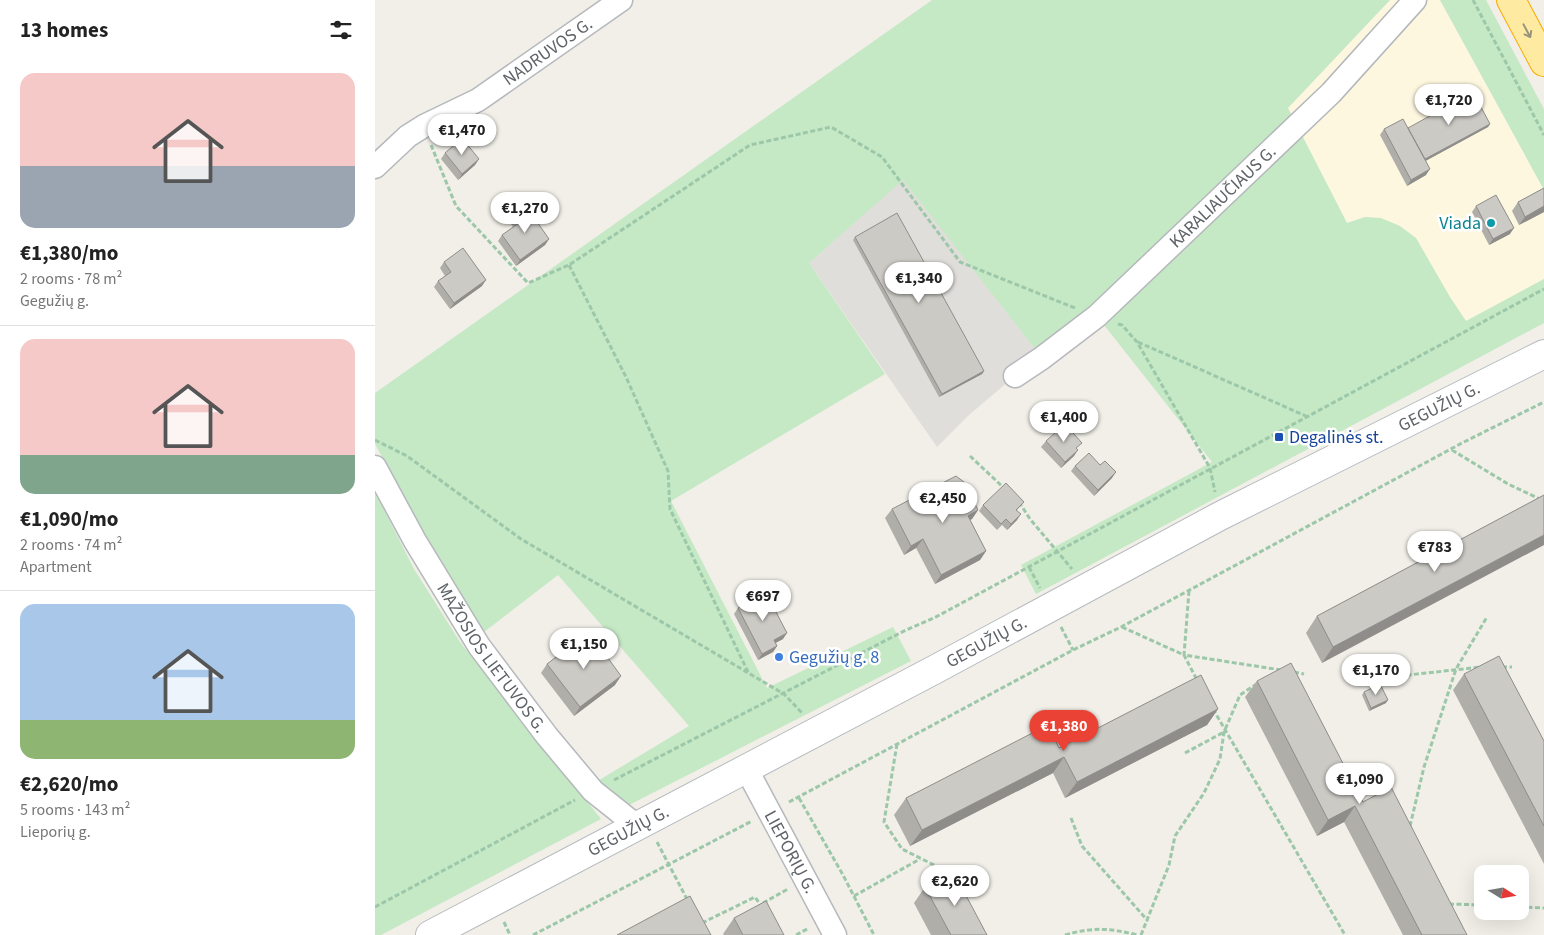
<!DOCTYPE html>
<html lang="en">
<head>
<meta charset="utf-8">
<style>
  body { margin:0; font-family:"Source Sans 3",sans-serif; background:#f6f6f6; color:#222; height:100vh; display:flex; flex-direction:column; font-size:19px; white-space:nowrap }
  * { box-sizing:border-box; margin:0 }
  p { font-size:16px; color:#767676 }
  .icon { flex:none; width:28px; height:28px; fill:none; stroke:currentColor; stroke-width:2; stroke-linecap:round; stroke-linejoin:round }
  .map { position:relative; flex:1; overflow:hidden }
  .details { display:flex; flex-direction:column; background:#fff; width:375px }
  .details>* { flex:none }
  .needle { width:32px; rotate:101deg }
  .tools { position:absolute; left:1099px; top:865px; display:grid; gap:10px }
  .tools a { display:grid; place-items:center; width:55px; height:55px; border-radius:10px; background:#fff; box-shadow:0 5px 20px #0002; font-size:25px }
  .price { position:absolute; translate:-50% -42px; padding:0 11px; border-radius:18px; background:#fff; color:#222; font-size:16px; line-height:32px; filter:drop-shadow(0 1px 2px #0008) }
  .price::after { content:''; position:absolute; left:50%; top:30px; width:15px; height:11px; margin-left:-8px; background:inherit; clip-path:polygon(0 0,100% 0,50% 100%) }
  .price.on { background:#ea4335; color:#fff }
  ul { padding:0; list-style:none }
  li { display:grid; align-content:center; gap:10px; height:265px; padding:0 20px }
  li+li { border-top:1px solid #e0e0e0 }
  li span { display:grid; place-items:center; height:155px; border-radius:15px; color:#555 }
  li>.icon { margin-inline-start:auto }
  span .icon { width:90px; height:90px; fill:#fffc; stroke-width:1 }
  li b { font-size:21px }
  h2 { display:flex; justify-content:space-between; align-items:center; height:60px; padding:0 20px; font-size:21px }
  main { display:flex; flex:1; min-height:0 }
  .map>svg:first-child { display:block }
</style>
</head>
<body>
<main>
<section class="details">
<h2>13 homes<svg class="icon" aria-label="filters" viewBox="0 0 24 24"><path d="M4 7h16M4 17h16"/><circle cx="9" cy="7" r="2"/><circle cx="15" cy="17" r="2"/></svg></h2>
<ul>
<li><span style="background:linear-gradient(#f6c9c9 60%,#9aa5b1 0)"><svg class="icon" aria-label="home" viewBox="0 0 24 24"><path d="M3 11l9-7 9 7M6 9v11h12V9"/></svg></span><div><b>€1,380/mo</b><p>2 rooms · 78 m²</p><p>Gegužių g.</p></div></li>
<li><span style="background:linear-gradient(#f6c9c9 75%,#7fa58c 0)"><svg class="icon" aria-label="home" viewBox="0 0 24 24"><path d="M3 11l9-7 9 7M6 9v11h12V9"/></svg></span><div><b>€1,090/mo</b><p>2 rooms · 74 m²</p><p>Apartment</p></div></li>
<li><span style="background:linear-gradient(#a9c7e8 75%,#8fb573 0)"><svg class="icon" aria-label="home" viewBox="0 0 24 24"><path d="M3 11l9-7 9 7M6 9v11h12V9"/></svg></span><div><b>€2,620/mo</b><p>5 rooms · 143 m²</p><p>Lieporių g.</p></div></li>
</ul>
</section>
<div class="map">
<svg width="1169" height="935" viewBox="0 0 1169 935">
  <rect width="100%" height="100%" fill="#f1efe8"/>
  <path fill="#fef7e0" d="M1015,0H1065L1169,190V279L1091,321L1075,297L990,217L972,223L913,108Z"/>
  <path fill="#e0deda" d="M528,179L667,358L640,376L594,415L562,447L434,263Z"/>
  <path fill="#c5e8c5" d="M557,0H1015L913,108L972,223L990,217L1006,218L1025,226L1041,238L1075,297L1091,321L1169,279V323L661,594L646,565L837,462L722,316L667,358L528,180L434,263L510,374L296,501L392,688L518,627L536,661L254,805L248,804L221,782L314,726L183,575L109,632L58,550L0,444V393Z
    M1065,0H1111L1169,109V190Z
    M0,492L39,569L85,642L226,819L6,935H0Z"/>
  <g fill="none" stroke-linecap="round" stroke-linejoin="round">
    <g stroke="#b5b8bc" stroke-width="25">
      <g id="minor">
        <path id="s1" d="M0,167L33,136L49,126L103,100L246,0"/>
        <path id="s2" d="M640,376L667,358L722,316L956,93L1040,0"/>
        <path id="s3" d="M0,467L40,541L104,646L172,736L218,791L262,826"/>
        <path id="s4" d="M371,768L460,935"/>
      </g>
    </g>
    <g stroke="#b6babf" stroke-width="30">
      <g id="secondary">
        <path id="s5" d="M55,935L559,670L845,516L1169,354"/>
      </g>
    </g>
    <g stroke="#f9ab00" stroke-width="30">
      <path id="trunk" d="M1136,0L1169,62"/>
    </g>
    <path stroke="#9cc7a9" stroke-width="3" stroke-dasharray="5 2.5" stroke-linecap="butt" d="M1098,0L1169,135
      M56,145L81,206L153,283L194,265L375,145L456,127L507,157L585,262L700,308
      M194,265L251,377L293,471L295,509L374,674
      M743,324L747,325L762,342L835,468L840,492
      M763,342L931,416
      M0,440L32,456L146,539L409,694L428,714
      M1077,450L1133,484L1169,501
      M595,456L630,489
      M644,502L655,519L697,569
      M654,567L665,588
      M814,591L809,655L906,670
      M686,627L698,650
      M747,627L809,655L822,680
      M1127,667H1137
      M919,672L929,674
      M987,672L1015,677L1106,667
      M838,709L970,935
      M522,744L509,822L527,849L605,888
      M810,753L849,732
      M239,780L531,630L559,618L1169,289
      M424,798L468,875L499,935
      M414,802L698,650L746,627L1087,443L1169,402
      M696,818L707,846L773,921
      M1035,826L1049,767L1081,669L1112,617
      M282,842L313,901
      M479,896L545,859
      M388,903L413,889
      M1074,904L1108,905
      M0,907L200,800
      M1145,907L1169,908
      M129,922L135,935
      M327,923L380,897L387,907
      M158,935L377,821
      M421,935L434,928
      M690,935C717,927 735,928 762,935
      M766,935L794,865L800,836L829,793L845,759L849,732L865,695L883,683"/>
    <use href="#minor" stroke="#fff" stroke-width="22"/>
    <use href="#secondary" stroke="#fff" stroke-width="28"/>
    <use href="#trunk" stroke="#feeaa1" stroke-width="28"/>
  </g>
  <path fill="#afaea9" d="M1115,124L1113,127L1050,161L1051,175L1032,186L1005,135L1009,129Z
    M70,153L104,159L100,165L83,180L66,159Z
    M1169,188V212L1144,225L1137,211L1143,202Z
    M1101,206L1135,234L1114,245L1097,212Z
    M138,215L174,239L170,245L141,266L123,241L127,235L138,227L134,221Z
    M480,237L609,371L607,374L564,397L478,240Z
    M69,262L107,286L75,309L59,287L63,281L70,276L65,268Z
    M671,441L702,449L699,456L686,468L666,447Z
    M700,466L737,478L719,496L696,471Z
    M1169,495L947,663L931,633L942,616Z
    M649,502L642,510V520L632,530L627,525L622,530L604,511L608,505Z
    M517,509L603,510L597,519L595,520L611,551L605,560L560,584L541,548L529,555L510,518Z
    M363,608L408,639L400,643L402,646L398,652L383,660L359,614Z
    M172,664L240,685L199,716L166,673Z
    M1089,674L1169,741V864L1078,690Z
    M882,681L988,802L1092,935H1028L969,822L942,836L870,697Z
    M989,692L1011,703L994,711L987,695Z
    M843,709L832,725L690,798L678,773L535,846L519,815L531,798L684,748Z
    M550,887L612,935H556L539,903Z
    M359,918L409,935H349L348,934Z"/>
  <path fill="#8f8d8a" d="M1115,124L1113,127L1045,164L1047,161Z
    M104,159L100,165L83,180L87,174Z
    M1055,169L1051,175L1032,186L1036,180Z
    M1169,206V212L1144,225L1150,217Z
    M1139,228L1135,234L1114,245L1118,239Z
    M174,239L170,245L141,266L145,260Z
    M111,280L107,286L75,309L79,303Z
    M609,371L607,374L564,397L567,394Z
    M703,450L699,456L686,468L690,462Z
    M741,472L737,478L719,496L723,490Z
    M603,510L597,519L587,524L593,516Z
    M646,514L642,520L632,530L636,524Z
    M1169,535V545L947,663L958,647Z
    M548,539L541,548L529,555L536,546Z
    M611,551L605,560L560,584L566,575Z
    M412,633L408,639L395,646L399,640Z
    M402,646L398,652L383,660L387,654Z
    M246,676L240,685L199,716L205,707Z
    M1013,700L1011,703L994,711L996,708Z
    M843,709L832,725L690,798L702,782Z
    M689,757L678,773L535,846L547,830Z
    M980,806L969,822L942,836L953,820Z"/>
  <path fill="#cccac5" stroke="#8f8d8a" d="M1098,92L1115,124L1050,159L1033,128Z
    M1028,119L1055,169L1036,180L1009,129Z
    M87,138L104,159L87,174L70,153Z
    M1169,188V206L1150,217L1143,202Z
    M1121,195L1139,228L1118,239L1101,206Z
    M151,206L174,239L145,260L127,235L144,223L138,215Z
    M522,213L609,371L567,394L480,237Z
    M88,248L111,280L79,303L63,281L76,272L69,262Z
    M690,424L707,443L701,448L703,450L690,462L671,441Z
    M714,453L725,465L730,461L741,472L723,490L700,466Z
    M581,476L589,482L603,510L593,516L611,551L566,575L548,539L536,546L517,509Z
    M631,483L649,502L641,510L646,514L636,524L631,519L626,524L608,505Z
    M1169,495V535L958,647L942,616Z
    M391,593L412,633L399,640L402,646L387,654L363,608Z
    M214,632L246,676L205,707L172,664Z
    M1124,656L1169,741V826L1089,674Z
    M916,663L988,802L1016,787L1092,935H1047L980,806L953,820L882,681Z
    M826,675L843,709L702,782L689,757L547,830L531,798L673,725L684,748Z
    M1005,684L1013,700L996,708L989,692Z
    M578,871L612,935H576L550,887Z
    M315,896L336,935H242Z
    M391,901L409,935H368L359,918Z"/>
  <defs><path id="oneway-shaft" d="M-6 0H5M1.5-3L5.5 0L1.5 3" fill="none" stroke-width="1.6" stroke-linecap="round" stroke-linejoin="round" transform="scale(1.25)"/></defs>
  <use stroke="#97927c" href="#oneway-shaft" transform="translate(1152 31) rotate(62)"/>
  <circle fill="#0f9aa8" stroke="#fff" stroke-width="2" cx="1116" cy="223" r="5"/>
  <rect fill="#1a4fb4" stroke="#fff" stroke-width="2" x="899" y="432" width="10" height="10" rx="2.5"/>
  <circle fill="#3f7fe0" stroke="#fff" stroke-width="2" cx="404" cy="657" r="5"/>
  <g text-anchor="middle" stroke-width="5" stroke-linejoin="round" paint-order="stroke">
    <g font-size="18" fill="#5f6368" stroke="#fff">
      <text dy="6" stroke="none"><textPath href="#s1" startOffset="209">NADRUVOS G.</textPath></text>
      <text dy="6" stroke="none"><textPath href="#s2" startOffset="275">KARALIAUČIAUS G.</textPath></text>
      <text dy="6" stroke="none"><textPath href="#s5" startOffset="1139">GEGUŽIŲ G.</textPath></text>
      <text dy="6" stroke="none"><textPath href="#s5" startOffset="629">GEGUŽIŲ G.</textPath></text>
      <text dy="6" stroke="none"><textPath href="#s3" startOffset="224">MAŽOSIOS LIETUVOS G.</textPath></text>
      <text dy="6" stroke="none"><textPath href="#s5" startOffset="224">GEGUŽIŲ G.</textPath></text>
      <text dy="6" stroke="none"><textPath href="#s4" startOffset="95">LIEPORIŲ G.</textPath></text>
    </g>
    <g font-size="18" fill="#0d838f" stroke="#fff" text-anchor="end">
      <text x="1106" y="229">Viada</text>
    </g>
    <g font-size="18" fill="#164399" stroke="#fff" text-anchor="start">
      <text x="914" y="443">Degalinės st.</text>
    </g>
    <g font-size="18" fill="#366cbe" stroke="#fff" text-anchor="start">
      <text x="414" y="663">Gegužių g. 8</text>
    </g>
  </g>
</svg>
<div class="tools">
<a><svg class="needle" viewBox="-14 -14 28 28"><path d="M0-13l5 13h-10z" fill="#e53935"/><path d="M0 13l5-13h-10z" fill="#767676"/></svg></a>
</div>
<b class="price" style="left:1074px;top:126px">€1,720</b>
<b class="price" style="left:87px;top:156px">€1,470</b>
<b class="price" style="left:150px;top:234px">€1,270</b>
<b class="price" style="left:544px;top:304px">€1,340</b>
<b class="price" style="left:689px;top:443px">€1,400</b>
<b class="price" style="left:568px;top:524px">€2,450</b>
<b class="price" style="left:1060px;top:573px">€783</b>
<b class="price" style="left:388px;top:622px">€697</b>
<b class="price" style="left:209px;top:670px">€1,150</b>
<b class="price" style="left:1001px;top:696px">€1,170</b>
<b class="price on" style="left:689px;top:752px">€1,380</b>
<b class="price" style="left:985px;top:805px">€1,090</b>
<b class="price" style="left:580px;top:907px">€2,620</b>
</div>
</main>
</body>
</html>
